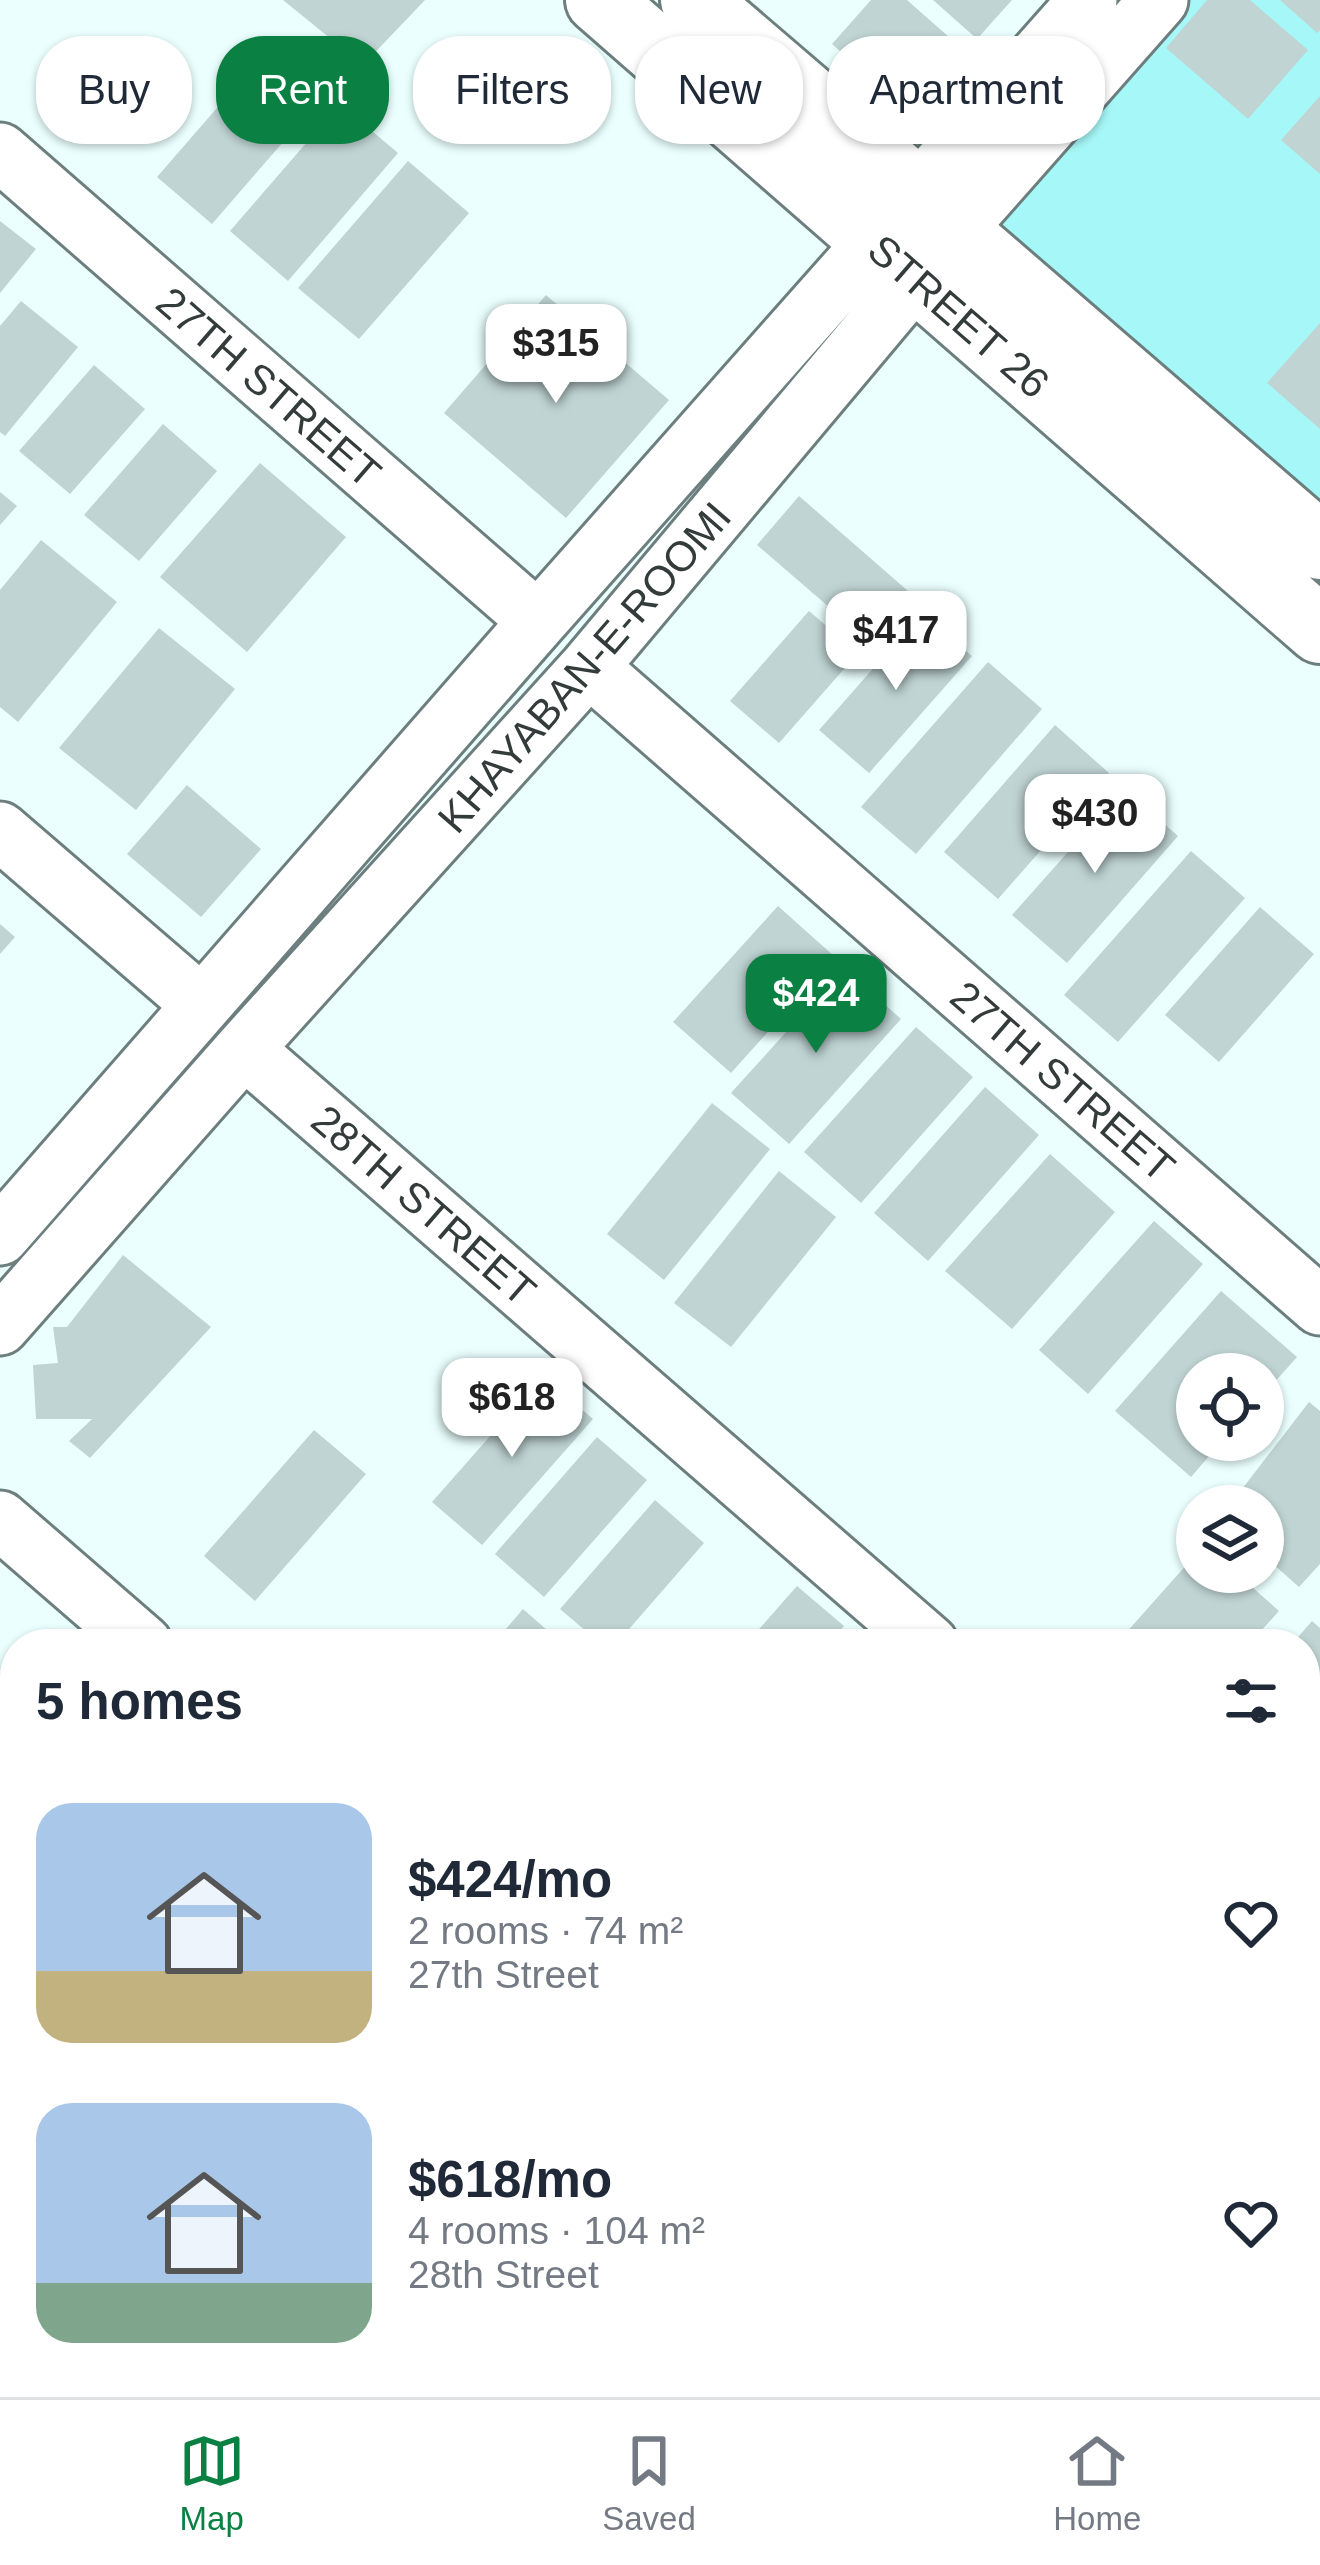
<!DOCTYPE html>
<html lang="en">
<head>
<meta charset="utf-8">
<style>
  body { margin:0; font-family:Helvetica,sans-serif; background:#f2f2f3; color:#1f2937; height:100vh; display:flex; flex-direction:column; font-size:45px; white-space:nowrap }
  * { box-sizing:border-box; margin:0 }
  p { font-size:39px; color:#747a83 }
  .icon { flex:none; width:66px; height:66px; fill:none; stroke:currentColor; stroke-width:2; stroke-linecap:round; stroke-linejoin:round }
  .map { position:relative; flex:1; overflow:hidden }
  .side { position:absolute; left:0px; top:1629px; width:1320px; height:768px; display:flex; flex-direction:column; background:#fff; border-radius:48px 48px 0 0; box-shadow:0 3px 9px #0004 }
  .side>* { flex:none }
  .guide { position:absolute; left:36px; top:36px; width:1248px; height:108px; display:flex; gap:24px }
  .fabs { position:absolute; left:1176px; top:1353px; display:grid; gap:24px }
  .fabs a { display:grid; place-items:center; width:108px; height:108px; border-radius:50%; background:#fff; box-shadow:0 3px 9px #0004; font-size:60px }
  .price { position:absolute; translate:-50% -102px; padding:0 27px; border-radius:24px; background:#fff; color:#222; font-size:39px; line-height:78px; filter:drop-shadow(0 3px 6px #0008) }
  .price::after { content:''; position:absolute; left:50%; top:72px; width:36px; height:27px; margin-left:-18px; background:inherit; clip-path:polygon(0 0,100% 0,50% 100%) }
  .price.active { background:#0b8043; color:#fff }
  ul { padding:0; list-style:none }
  li { display:flex; align-items:center; gap:36px; height:300px; padding:0 36px }
  li span { display:grid; place-items:center; flex:none; width:336px; height:240px; border-radius:36px; color:#555 }
  li>.icon { margin-inline-start:auto }
  span .icon { width:144px; height:144px; fill:#fffc; stroke-width:1 }
  li b { font-size:51px }
  h2 { display:flex; justify-content:space-between; align-items:center; height:144px; padding:0 36px; font-size:51px }
  .tag { padding:0 42px; border-radius:48px; background:#fff; box-shadow:0 3px 9px #0004; font-size:42px; line-height:108px }
  .tag.active { background:#0b8043; color:#fff }
  .dock { display:flex; justify-content:space-around; align-items:center; height:168px; border-top:3px solid #e0e1e3; background:#fff; font-size:33px; color:#747a83 }
  .dock a { display:grid; justify-items:center; gap:6px }
  .dock .active { color:#0b8043 }
  .map>svg:first-child { display:block }
</style>
</head>
<body>
<div class="map">
<svg width="1320" height="2397" viewBox="0 0 1320 2397">
  <rect width="100%" height="100%" fill="#eafffe"/>
  <path fill="#a6f7f7" d="M1185,0H1320V503L976,226Z"/>
  <path fill="#c0d4d4" d="M283,0H425L363,65Z
    M871,0H907L966,52L910,113L832,44Z
    M933,0H1012L977,39Z
    M1207,0H1250L1308,50L1248,119L1166,48Z
    M1280,0H1320V30L1317,33Z
    M275,41L330,88L212,224L157,177Z
    M1320,96V174L1281,140Z
    M340,104L398,153L288,281L230,231Z
    M408,161L469,213L359,339L298,288Z
    M0,221L36,249L0,293Z
    M546,295L669,400L566,518L444,413Z
    M21,301L78,347L5,436L0,432V326Z
    M1320,323V429L1267,383Z
    M94,365L145,409L70,494L19,451Z
    M163,424L217,471L139,561L84,515Z
    M260,463L346,537L247,652L160,577Z
    M0,492L17,506L0,525Z
    M799,496L908,591L866,639L757,545Z
    M41,540L117,602L18,722L0,707V590Z
    M809,611L858,653L779,743L730,701Z
    M922,613L972,656L869,773L819,730Z
    M159,628L235,689L136,810L59,748Z
    M988,662L1042,709L916,854L861,807Z
    M1055,725L1109,773L998,899L944,852Z
    M187,785L261,849L201,917L127,854Z
    M1124,789L1178,836L1067,963L1012,915Z
    M1191,851L1245,898L1118,1042L1064,995Z
    M778,906L835,957L731,1073L673,1022Z
    M1260,907L1314,954L1219,1062L1165,1015Z
    M0,924L15,937L0,954Z
    M844,968L901,1019L789,1144L731,1093Z
    M916,1027L973,1077L861,1203L804,1152Z
    M985,1087L1039,1135L928,1261L874,1213Z
    M712,1103L770,1149L664,1280L607,1234Z
    M1050,1154L1115,1212L1012,1329L945,1271Z
    M779,1171L836,1217L731,1347L674,1303Z
    M1154,1221L1203,1264L1088,1394L1039,1350Z
    M123,1255L211,1327L90,1458L69,1441L92,1419H36L33,1365L58,1363L53,1327H67Z
    M1221,1291L1297,1357L1263,1395V1374H1197V1440H1223L1191,1477L1115,1411Z
    M543,1376L593,1419L482,1545L432,1502Z
    M1309,1402L1320,1411V1564L1299,1587L1263,1555V1506H1229Z
    M314,1430L366,1474L255,1601L204,1556Z
    M597,1437L647,1480L544,1597L495,1554Z
    M655,1500L704,1543L616,1644H601L560,1609Z
    M1197,1553V1572H1235L1279,1611L1249,1644H1116Z
    M797,1586L844,1626L828,1644H746Z
    M523,1609L563,1644H493Z
    M1312,1621L1320,1628V1712L1305,1729V1644H1292Z
    M0,1912L15,1925V1974L0,1991Z
    M15,2032V2150L0,2168V2049Z
    M435,2382H542L559,2397H422Z
    M598,2382H691L678,2397H615Z
    M714,2382H826L813,2397H701Z
    M874,2382H897L914,2397H861Z"/>
  <g fill="none" stroke-linecap="round" stroke-linejoin="round">
    <g stroke="#6c7e7e" stroke-width="63">
      <path id="minor" d="M0,152L538,621
        M589,667L1320,1306
        M0,831L202,1005
        M244,1049L929,1644
        M0,1236L538,621L1088,0
        M0,1326L244,1049L589,667L955,231L1159,0
        M0,1520L143,1644
        M1305,1971L1320,1984
        M0,2346L15,2359
        M41,2382L58,2397
        M996,2382L1014,2397"/>
    </g>
    <g stroke="#6c7e7e" stroke-width="72">
      <path id="major" d="M599,0L1320,630
        M694,0L919,193L955,231L1320,546"/>
    </g>
    <use href="#minor" stroke="#fff" stroke-width="57"/>
    <use href="#major" stroke="#fff" stroke-width="66"/>
  </g>
  <g text-anchor="middle" stroke-width="12" stroke-linejoin="round" paint-order="stroke">
    <g font-size="42" fill="#343c3b" stroke="#fff">
      <text transform="translate(959 316) rotate(41)" y="15">STREET 26</text>
      <text transform="translate(269 387) rotate(41)" y="15">27TH STREET</text>
      <text transform="translate(584 667) rotate(-49)" y="15">KHAYABAN-E-ROOMI</text>
      <text transform="translate(1063 1081) rotate(41)" y="15">27TH STREET</text>
      <text transform="translate(424 1205) rotate(41)" y="15">28TH STREET</text>
    </g>
  </g>
</svg>
<div class="fabs">
<a><svg class="icon" aria-label="locate" viewBox="0 0 24 24"><circle cx="12" cy="12" r="6"/><path d="M12 2v4M12 18v4M2 12h4M18 12h4"/></svg></a>
<a><svg class="icon" aria-label="layers" viewBox="0 0 24 24"><path d="M12 4l9 5-9 5-9-5zM3 14l9 5 9-5"/></svg></a>
</div>
<b class="price" style="left:556px;top:406px">$315</b>
<b class="price" style="left:896px;top:693px">$417</b>
<b class="price" style="left:1095px;top:876px">$430</b>
<b class="price active" style="left:816px;top:1056px">$424</b>
<b class="price" style="left:512px;top:1460px">$618</b>
<div class="guide">
<a class="tag">Buy</a>
<a class="tag active">Rent</a>
<a class="tag">Filters</a>
<a class="tag">New</a>
<a class="tag">Apartment</a>
</div>
<section class="side">
<h2>5 homes<svg class="icon" aria-label="filters" viewBox="0 0 24 24"><path d="M4 7h16M4 17h16"/><circle cx="9" cy="7" r="2"/><circle cx="15" cy="17" r="2"/></svg></h2>
<ul>
<li><span style="background:linear-gradient(#a9c7e8 70%,#c2b280 0)"><svg class="icon" aria-label="home" viewBox="0 0 24 24"><path d="M3 11l9-7 9 7M6 9v11h12V9"/></svg></span><div><b>$424/mo</b><p>2 rooms · 74 m²</p><p>27th Street</p></div><svg class="icon" aria-label="heart" viewBox="0 0 24 24"><path d="M12 20l-8-8c-3-5 5-10 8-4 3-6 11-1 8 4z"/></svg></li>
<li><span style="background:linear-gradient(#a9c7e8 75%,#7fa58c 0)"><svg class="icon" aria-label="home" viewBox="0 0 24 24"><path d="M3 11l9-7 9 7M6 9v11h12V9"/></svg></span><div><b>$618/mo</b><p>4 rooms · 104 m²</p><p>28th Street</p></div><svg class="icon" aria-label="heart" viewBox="0 0 24 24"><path d="M12 20l-8-8c-3-5 5-10 8-4 3-6 11-1 8 4z"/></svg></li>
</ul>
</section>
</div>
<nav class="dock">
<a class="active"><svg class="icon" aria-label="map" viewBox="0 0 24 24"><path d="M3 6l6-2 6 2 6-2v14l-6 2-6-2-6 2zM9 4v14M15 6v14"/></svg>Map</a>
<a><svg class="icon" aria-label="saved" viewBox="0 0 24 24"><path d="M7 4h10v16l-5-4-5 4z"/></svg>Saved</a>
<a><svg class="icon" aria-label="home" viewBox="0 0 24 24"><path d="M3 11l9-7 9 7M6 9v11h12V9"/></svg>Home</a>
</nav>
</body>
</html>
